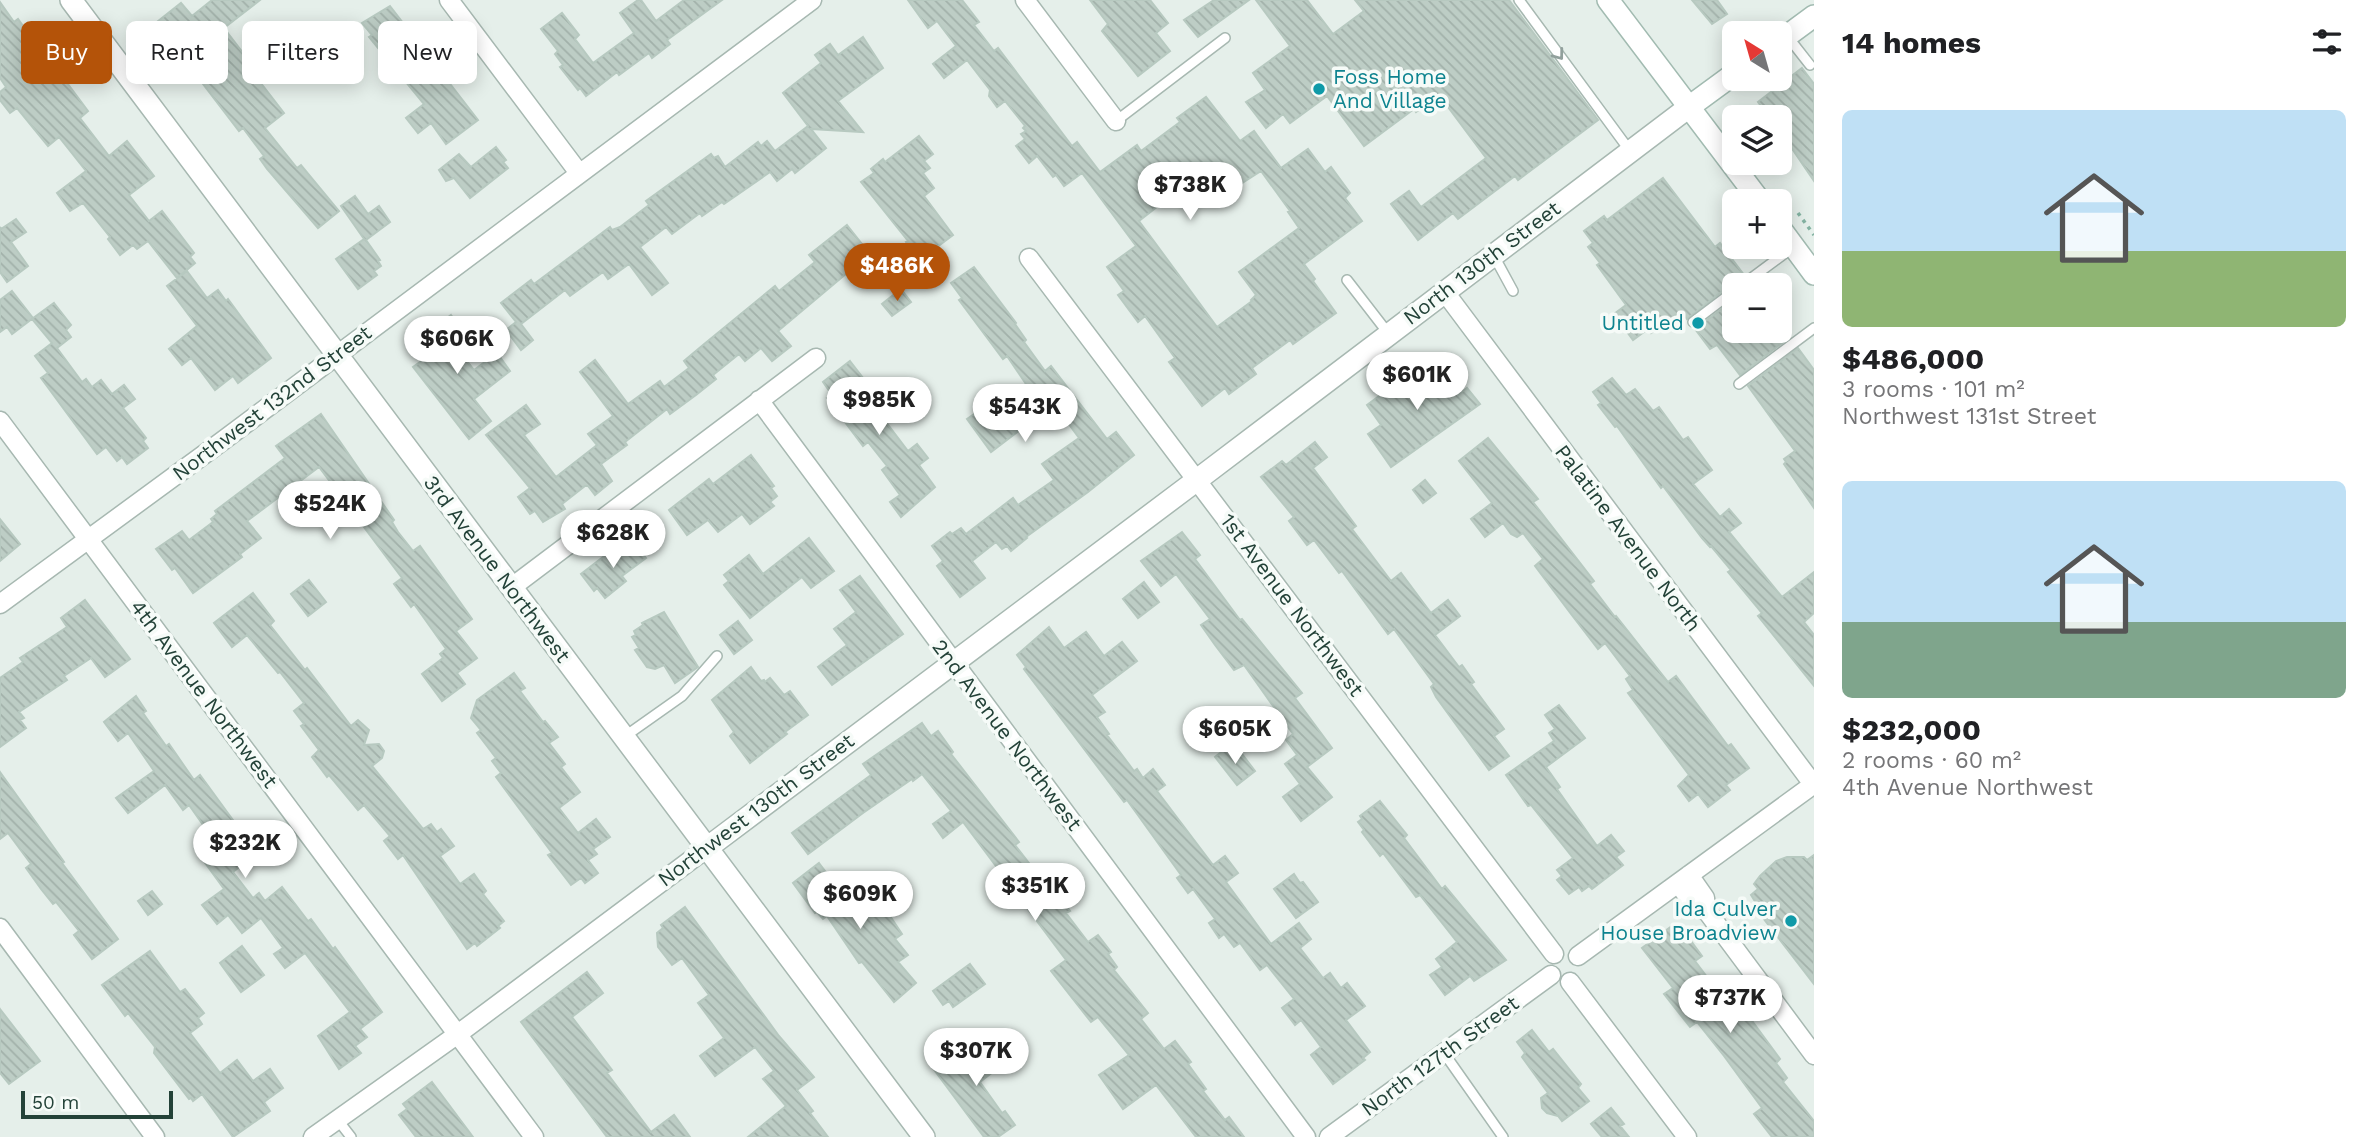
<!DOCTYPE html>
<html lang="en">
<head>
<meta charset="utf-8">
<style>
  body { margin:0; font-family:"Work Sans",sans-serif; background:#f6f6f6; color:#202124; height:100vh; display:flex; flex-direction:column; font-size:26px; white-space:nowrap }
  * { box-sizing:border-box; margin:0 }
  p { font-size:23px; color:#757577 }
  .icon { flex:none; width:38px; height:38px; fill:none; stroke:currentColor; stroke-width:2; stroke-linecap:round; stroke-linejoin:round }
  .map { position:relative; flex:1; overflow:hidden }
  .panel { display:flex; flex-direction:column; background:#fff; width:560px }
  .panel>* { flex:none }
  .top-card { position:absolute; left:21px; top:21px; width:665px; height:63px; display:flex; gap:14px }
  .needle { width:46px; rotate:323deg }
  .tools { position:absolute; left:1722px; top:21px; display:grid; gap:14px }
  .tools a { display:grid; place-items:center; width:70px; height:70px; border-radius:10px; background:#fff; box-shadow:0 4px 18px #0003; font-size:35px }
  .scale { position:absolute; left:21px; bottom:18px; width:152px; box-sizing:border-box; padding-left:7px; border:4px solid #234238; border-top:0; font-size:19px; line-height:24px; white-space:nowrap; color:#234238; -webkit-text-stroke:5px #f6fbf8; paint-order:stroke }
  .price { position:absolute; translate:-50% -60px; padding:0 16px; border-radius:24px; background:#fff; color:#222; font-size:23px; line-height:46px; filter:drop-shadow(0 2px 4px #0008) }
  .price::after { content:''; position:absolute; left:50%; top:42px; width:21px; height:16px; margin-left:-10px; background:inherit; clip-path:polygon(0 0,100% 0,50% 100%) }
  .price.on { background:#b45309; color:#fff }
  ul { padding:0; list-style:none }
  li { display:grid; align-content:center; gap:14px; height:371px; padding:0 28px }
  li span { display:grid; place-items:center; height:217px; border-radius:10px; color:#555 }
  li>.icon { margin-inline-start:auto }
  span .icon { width:126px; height:126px; fill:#fffc; stroke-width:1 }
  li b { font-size:30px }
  h2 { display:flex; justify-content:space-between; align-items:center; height:84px; padding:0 28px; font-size:30px }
  .tag { padding:0 24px; border-radius:10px; background:#fff; box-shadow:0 4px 18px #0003; font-size:24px; line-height:63px }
  .tag.on { background:#b45309; color:#fff }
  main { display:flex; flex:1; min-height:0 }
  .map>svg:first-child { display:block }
</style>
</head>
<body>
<main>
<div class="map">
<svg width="1814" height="1137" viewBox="0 0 1814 1137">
  <defs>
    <pattern id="building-back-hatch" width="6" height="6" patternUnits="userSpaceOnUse" patternTransform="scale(1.75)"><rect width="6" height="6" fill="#bdcdc5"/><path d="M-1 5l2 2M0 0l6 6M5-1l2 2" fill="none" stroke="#a2b1aa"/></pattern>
  </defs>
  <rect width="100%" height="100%" fill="#e5efea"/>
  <path fill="url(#building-back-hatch)" stroke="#b7c9c0" stroke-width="2" fill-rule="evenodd" d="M212,0H260L224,28L250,62L274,43L285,57L257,78L284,113L265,128L297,168L301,165L339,211L318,228L267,169L260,159L264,156L243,128L239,131L190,67L195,63L171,31L166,34L157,22L181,3L192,16Z
    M638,0H641L656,21L684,0H722L667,40L670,44L652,58L649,53L619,75L617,72L586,96L580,88L578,90L560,67L563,65L555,54L558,51L541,29L562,13L579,35L575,39L593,63L634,33L620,13Z
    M908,0H962L979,22L974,25L994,51L998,48L1072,146L1077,142L1100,172L1137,145L1141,151L1180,122L1177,118L1206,97L1240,141L1254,131L1281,168L1308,149L1325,172L1331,167L1350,193L1345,198L1362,221L1304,264L1315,279L1313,281L1336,313L1293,344L1290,340L1252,368L1256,374L1229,394L1225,388L1202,406L1169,362L1175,358L1145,316L1138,322L1118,295L1124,291L1107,267L1136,246L1082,173L1064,186L1056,175L1053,177L1037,156L1029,163L1016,146L1025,139L1021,134L1026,131L1023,128L1025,126L1005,101L997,107L989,96L990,90L967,60L944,78L933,64L956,46L937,21L928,28ZM1213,163L1233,189L1261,171L1290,211L1288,212L1299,228L1239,272L1256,295L1251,300L1252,301L1217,327L1139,221Z
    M1090,0H1150L1168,23L1156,33L1170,51L1138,76L1102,31L1108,24Z
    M1214,0H1249L1198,37L1184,20Z
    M1256,0H1307L1333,34L1364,11L1355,0H1509L1598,120L1518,180L1515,176L1458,219L1453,213L1418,240L1391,204L1409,191L1421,207L1486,158L1439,95L1416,112L1414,109L1364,146L1327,96L1290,123L1283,114L1266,128L1246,102L1265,90L1253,73L1290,46Z
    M1692,0H1717L1727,14L1712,24Z
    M0,2L14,22L18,19L46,58L49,55L64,75L62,76L88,111L80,118L109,156L127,141L154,176L129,195L149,221L162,211L194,253L190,257L195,263L177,278L148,241L137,249L133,245L120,255L108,239L110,237L83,203L70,211L57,193L86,171L59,137L48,146L17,108L10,113L0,100V92L6,87L0,78Z
    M390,6L478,120L446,144L431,123L418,133L406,118L424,104L369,37L372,35L362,23Z
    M863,37L883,68L838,101L863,132L811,129L826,148L795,173L792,169L777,181L770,172L724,204L722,202L702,216L700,213L672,234L666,227L640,247L668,283L652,295L629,264L608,279L603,272L570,296L565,290L521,324L533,340L521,350L506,330L516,322L501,303L531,280L534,284L610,227L612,230L620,227L649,205L646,201L711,154L714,158L718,156L725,167L758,142L761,146L767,141L775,151L808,126L783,93L821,63L815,55L830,44L838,55Z
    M1802,68L1814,84V181L1780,131V117H1769L1758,102Z
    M919,136L933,154L924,161L930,168L923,173L934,188L924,196L953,235L925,256L921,251L915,255L906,242L908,241L861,182L874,173L871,169L883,159L885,162Z
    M496,147L506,160L503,162L508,168L470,198L454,178L446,181L439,170L459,154L471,167Z
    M1663,178L1715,247L1720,243L1744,275L1735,284L1730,285L1687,319L1681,311L1651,333L1648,329L1633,340L1614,314L1626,305L1597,265L1600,263L1588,247L1593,243L1584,231L1604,216L1607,220Z
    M355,196L368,214L379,206L390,222L366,240L380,260L378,261L381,266L374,271L377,275L358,289L336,259L364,239L341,206Z
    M16,219L26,232L11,242L28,266L7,282L0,272V227L1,229Z
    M847,225L869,253L866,256L875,267L861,278L853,268L778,331L791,346L772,361L761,348L745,361L739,354L713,375L716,379L696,395L670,414L667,409L625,442L627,445L601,464L612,481L595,495L588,486H585L562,504L565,509L543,522L535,511L530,514L518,497L530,488L486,435L526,405L540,424L524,435L556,477L597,445L588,434L613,416L580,372L595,360L628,404L660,381L664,387L689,368L684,361L703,345L775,286L779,291L815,262L809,255Z
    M974,267L1016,323L1015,324L1026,340L1024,342L1045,371L1051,366L1107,439L1116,432L1134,455L1088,492L1026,537L1027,538L1011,551L1007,546L1002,549L996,542L972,561L985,578L960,597L937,566L943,561L932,546L950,532L952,534L961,528L966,534L1013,498L1018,505L1054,480L1042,464L1079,438L1054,404L991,452L967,419L984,407L995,421L1032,393L1007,356L1003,359L959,300L962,298L951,283Z
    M187,271L207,298L218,290L226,301L228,299L271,358L238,383L233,376L215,390L191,358L182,365L169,349L197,326L167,286Z
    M901,289L911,302L892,316L882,304Z
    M12,291L33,318L12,334L7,327L0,332V300Z
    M1734,300V331H1785L1790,337L1740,375L1717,345L1710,349L1695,329Z
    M54,303L71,325L66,330L71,337L57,348L82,382L86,379L92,387L101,380L112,394L124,385L135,399L123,408L146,438L143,441L148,448L127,464L122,457L117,461L106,447L97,454L41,378L48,373L35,356L52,343L32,319Z
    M451,315L465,334L453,343L474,370L497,353L510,371L474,399L491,421L469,439L413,367L427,357L416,342Z
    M1798,348L1814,370V508L1784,464L1786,462L1784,459L1795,451L1748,386Z
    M850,361L877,396L870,401L908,451L917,444L928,458L919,465L935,487L901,517L890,502L900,495L882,470L887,466L868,442L863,446L827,398L832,395L823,382Z
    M1435,364L1458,395L1467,388L1480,404L1391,467L1368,434L1381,425L1367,405L1421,365L1425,371Z
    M1612,378L1626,395L1635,389L1653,411L1659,407L1683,440L1688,437L1712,470L1693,484L1720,517L1729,509L1741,523L1729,532L1782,597L1814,572V613L1804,622L1814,635V686L1758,616L1762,613L1728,572L1731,570L1711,546L1710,547L1702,538L1663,486L1661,488L1617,426L1615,427L1598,405L1601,403L1593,392Z
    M321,414L394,520L392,522L398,532L413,551L420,546L472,619L456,631L477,658L457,673L465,684L442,701L422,674L443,658L440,654L446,649L414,604L411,607L394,584L402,578L319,467L247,521L261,538L240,554L242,557L193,593L175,568L172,570L156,549L182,531L189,540L213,522L211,519L217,514L215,511L285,458L276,446Z
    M1488,438L1538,499L1533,502L1594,581L1590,584L1615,617L1616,616L1668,682L1676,676L1728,746L1731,744L1749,768L1726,785L1730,790L1708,807L1698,794L1689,801L1678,786L1689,775L1628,693L1633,690L1626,679L1630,676L1605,643L1598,649L1571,614L1535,566L1543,559L1523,533L1517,537L1511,534L1503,523L1485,537L1471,519L1492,503L1459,461Z
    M1315,442L1327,457L1313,468L1356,526L1352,529L1391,581L1401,573L1431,613L1448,600L1460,616L1435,635L1459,667L1462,665L1474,682L1471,684L1504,729L1494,736L1509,756L1489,770L1436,697L1431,687L1434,684L1394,629L1388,634L1342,571L1339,573L1314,540L1307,545L1289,521L1294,517L1261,477L1282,461L1286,465Z
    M751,455L774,486L771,488L777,496L770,502L774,506L750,524L742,514L718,532L708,520L687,535L669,510L709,479L713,484Z
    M1425,480L1436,493L1423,503L1413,490Z
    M0,519L20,544L0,561Z
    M1182,532L1200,555L1195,559L1240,620L1242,619L1302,693L1295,698L1332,748L1307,767L1332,797L1301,821L1283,797L1300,784L1285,764L1297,755L1286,740L1293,734L1244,665L1234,670L1215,645L1201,625L1210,619L1176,574L1161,586L1141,561Z
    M809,538L834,571L811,588L802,577L750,618L724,585L729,581L724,575L749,555L763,574Z
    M633,541L646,558L622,576L626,581L605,598L597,588L594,591L581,574L607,554L610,559Z
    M860,576L903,634L832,685L818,667L847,645L834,629L856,612L840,590Z
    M309,580L326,602L308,616L291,594Z
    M1144,582L1159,602L1138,618L1123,599Z
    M253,593L274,621L270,625L305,670L307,668L351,726L358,720L369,730L364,745L379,744L384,751L382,758L372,766L423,829L431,824L437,832L441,829L454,846L440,856L460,884L474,874L486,891L483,894L504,921L498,926L500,928L477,946L475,943L467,949L403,855L398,859L384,841L390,836L364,805L358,810L329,775L327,777L312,757L319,750L301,726L304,724L294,711L304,703L280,672L278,673L247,635L232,647L214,623Z
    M85,600L130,659L105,677L91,658L64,676L67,680L19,712L24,718L20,720L26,728L0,747V678L23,662L20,658L67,627L61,618Z
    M664,612L698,667L675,683L664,665L655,669L647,667L635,650L639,648L632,637L636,635L634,631L643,625L642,623Z
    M738,621L752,640L734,654L720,635Z
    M1049,627L1064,648L1086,632L1104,656L1122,642L1137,661L1092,695L1105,712L1097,717L1109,734L1107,735L1134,771L1137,769L1143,778L1153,769L1165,785L1157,791L1213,865L1225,856L1238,873L1226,882L1271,944L1299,923L1311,939L1300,948L1323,978L1330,973L1341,988L1347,983L1365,1006L1346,1020L1370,1052L1363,1058L1365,1060L1333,1084L1311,1055L1321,1047L1301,1020L1295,1025L1282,1008L1294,999L1267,965L1260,970L1240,943L1234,947L1224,934L1219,938L1209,923L1215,919L1193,889L1188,893L1177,878L1181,875L1127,800L1124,802L1024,669L1026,667L1017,655Z
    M751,667L761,681L764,680L765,682L770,678L784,695L790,691L808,715L785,732L787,734L750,763L730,736L734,732L712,700Z
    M514,673L525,688L520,691L543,722L545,721L558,737L549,743L565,764L561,767L580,792L559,808L578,833L596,819L610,837L593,849L597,854L588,860L598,873L585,883L581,878L571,885L548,855L552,853L496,777L501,773L492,761L496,758L477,733L481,730L471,718L477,700Z
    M136,696L146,711L143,713L166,746L169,744L194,780L200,775L238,827L235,829L254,855L233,872L253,898L259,893L265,901L282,887L308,921L311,919L333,949L335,947L382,1012L360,1029L367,1037L355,1046L361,1053L339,1069L318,1036L350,1012L305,953L285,968L274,954L283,948L261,918L242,933L228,915L217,924L202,905L224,889L195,849L207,840L203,835L208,832L189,805L183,810L165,785L128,813L116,798L154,771L128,733L118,741L104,722Z
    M1559,705L1585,738L1546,767L1560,787L1557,789L1597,846L1611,835L1624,851L1616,857L1623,865L1592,889L1589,886L1582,891L1579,887L1569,894L1557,880L1562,876L1557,870L1573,858L1531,805L1528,806L1506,775L1554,741L1549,733L1555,729L1545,715Z
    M922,723L931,736L938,731L953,752L951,754L1019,842L1015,845L1036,872L1039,869L1070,911L1066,913L1088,942L1098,935L1111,952L1108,954L1117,967L1114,970L1148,1013L1141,1019L1164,1049L1175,1041L1191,1062L1188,1064L1206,1089L1203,1091L1225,1120L1229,1117L1244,1137H1196L1156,1085L1123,1109L1099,1075L1129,1055L1098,1017L1091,1022L1051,971L1066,960L963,822L943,838L933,824L951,811L922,774L913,781L912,779L863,813L808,854L792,833L871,775L863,764Z
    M1228,747L1237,758L1242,754L1255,771L1237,785L1215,757Z
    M0,772L64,862L62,863L118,939L92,959L74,935L79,931L56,902L53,904L41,889L26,868L31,864L8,833L0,839Z
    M1380,801L1407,835L1404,838L1442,889L1445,886L1506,960L1474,981L1470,976L1445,995L1430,975L1442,967L1436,959L1457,942L1420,895L1416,897L1383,853L1380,856L1362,832L1364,830L1358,822L1362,819L1360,816Z
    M1814,855V984L1753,905L1756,903L1751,895L1758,889L1754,884L1760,876L1776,861L1787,857H1804L1807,860Z
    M819,863L861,918L882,904L902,934L895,939L908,955L898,962L916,983L894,1002L862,962L859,963L827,916L823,919L817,912L815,913L793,883Z
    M1294,874L1300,883L1303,882L1318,902L1296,918L1274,889Z
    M152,891L162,904L148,915L138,901Z
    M685,907L779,1036L814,1077L797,1090L813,1111L810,1113L828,1137H748L786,1106L763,1079L774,1071L755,1047L715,1076L700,1056L724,1038L698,1003L709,995L682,958L672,965L658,947L657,933L663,928L661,925Z
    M1672,926L1683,941L1688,937L1702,956L1695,961L1729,1006L1731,1004L1742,1018L1747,1014L1780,1059L1776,1063L1787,1078L1783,1082L1814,1121V1137H1772L1754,1114L1762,1108L1724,1056L1697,1022L1690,1027L1664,994L1673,988L1642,948Z
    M242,946L264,975L241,992L220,963Z
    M150,951L180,992L185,989L204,1013L198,1018L202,1024L190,1033L220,1073L237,1060L253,1081L270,1069L283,1088L264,1102L270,1111L233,1137L202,1094L193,1101L191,1098L189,1099L154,1053L155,1047L128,1013L125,1016L102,985Z
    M970,964L985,984L953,1007L949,1001L943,1005L933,991Z
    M587,972L603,993L572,1017L612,1070L607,1073L651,1132L674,1115L690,1137H607L521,1022Z
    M0,1009L40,1061L9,1084L0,1073Z
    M1532,1030L1549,1052L1553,1049L1581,1084L1578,1088L1589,1101L1562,1121L1558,1116L1547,1113L1542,1108L1541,1098L1548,1093L1522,1057L1525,1053L1517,1042Z
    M992,1042L1007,1061L980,1082L1002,1113L1005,1111L1015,1125L998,1137H984L932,1067L952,1050L961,1061L973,1051L984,1049Z
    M432,1082L473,1137H416L399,1115L407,1109L403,1104Z
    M1611,1108L1624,1124L1620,1126L1629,1137H1602L1591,1124Z"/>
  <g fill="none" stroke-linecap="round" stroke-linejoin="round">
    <g stroke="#a7b8b1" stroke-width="12">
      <path id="service" d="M1519,0L1630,151
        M1788,37L1810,65
        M1116,121L1225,38
        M1494,256L1513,291
        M1347,280L1388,333
        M1742,285L1792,248
        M1693,322L1734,291
        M1739,384L1814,328
        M624,737L682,696L717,656
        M1444,1053L1503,1137
        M337,1119L351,1137"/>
    </g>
    <g stroke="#a7b8b1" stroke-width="21">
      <path id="minor" d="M449,0L579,173
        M1025,0L1116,121
        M1029,258L1554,954
        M1444,291L1813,784
        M759,400L1306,1137
        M0,421L534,1137
        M512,587L816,358
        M0,604L221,442L812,0
        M1689,875L1705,898L1706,910L1814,1055
        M1678,883L1696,908L1706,910
        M0,928L155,1137
        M1578,956L1814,784
        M1570,982L1687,1137
        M313,1137L458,1034L707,848
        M1329,1137L1551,975"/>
    </g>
    <g stroke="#a7b8b1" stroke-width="24">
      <path id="tertiary" d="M71,0L924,1137
        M707,848L1197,480L1689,107"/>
    </g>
    <g stroke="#a2bbb1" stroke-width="24">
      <path id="secondary" d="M1608,0L1760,201
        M1780,41L1814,16
        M1689,107L1734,74
        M1780,228L1814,274"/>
    </g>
    <path stroke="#84b3a2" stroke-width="3.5" stroke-dasharray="3.5 5" stroke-linecap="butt" d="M1798,213L1814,235"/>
    <use href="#service" stroke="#fff" stroke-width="9"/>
    <use href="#minor" stroke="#fff" stroke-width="18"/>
    <use href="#tertiary" stroke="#fff" stroke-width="21"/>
    <use href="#secondary" stroke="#fff" stroke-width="21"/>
  </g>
  <defs><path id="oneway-chevron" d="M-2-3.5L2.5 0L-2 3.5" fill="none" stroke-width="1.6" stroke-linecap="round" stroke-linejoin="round" transform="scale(1.75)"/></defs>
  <use stroke="#91a09c" href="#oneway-chevron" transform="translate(1559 55) rotate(53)"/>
  <g fill="#0f9aa8" stroke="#f6fbf8" stroke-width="2.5">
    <circle cx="1319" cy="89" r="7"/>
    <circle cx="1698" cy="323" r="7"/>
    <circle cx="1791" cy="921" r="7"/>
  </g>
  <g text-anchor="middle" stroke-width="7" stroke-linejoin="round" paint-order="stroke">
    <g font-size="21" fill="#0d838f" stroke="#f6fbf8" text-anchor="end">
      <text x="1333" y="84" text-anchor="start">Foss Home<tspan x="1333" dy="24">And Village</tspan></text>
      <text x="1684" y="330">Untitled</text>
      <text x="1777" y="916">Ida Culver<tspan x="1777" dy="24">House Broadview</tspan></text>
    </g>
    <g font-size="21" fill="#234238" stroke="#f6fbf8">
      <text transform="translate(1482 263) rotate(-37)" y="7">North 130th Street</text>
      <text transform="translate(272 403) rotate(-37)" y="7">Northwest 132nd Street</text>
      <text transform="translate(1628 538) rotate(53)" y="7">Palatine Avenue North</text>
      <text transform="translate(497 569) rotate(53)" y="7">3rd Avenue Northwest</text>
      <text transform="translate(1292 605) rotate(53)" y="7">1st Avenue Northwest</text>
      <text transform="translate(204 694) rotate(53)" y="7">4th Avenue Northwest</text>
      <text transform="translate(1007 735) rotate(53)" y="7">2nd Avenue Northwest</text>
      <text transform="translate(756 810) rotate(-37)" y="7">Northwest 130th Street</text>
      <text transform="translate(1440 1056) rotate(-36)" y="7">North 127th Street</text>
    </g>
  </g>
</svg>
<div class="tools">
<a><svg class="needle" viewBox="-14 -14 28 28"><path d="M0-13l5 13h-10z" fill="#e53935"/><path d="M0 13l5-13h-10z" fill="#757577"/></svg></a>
<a><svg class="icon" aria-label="layers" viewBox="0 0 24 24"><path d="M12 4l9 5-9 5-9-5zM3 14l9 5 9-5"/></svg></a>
<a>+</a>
<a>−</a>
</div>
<div class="scale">50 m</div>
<b class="price" style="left:1190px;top:222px">$738K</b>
<b class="price on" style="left:897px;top:303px">$486K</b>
<b class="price" style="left:457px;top:376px">$606K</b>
<b class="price" style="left:1417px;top:412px">$601K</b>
<b class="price" style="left:879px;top:437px">$985K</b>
<b class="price" style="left:1025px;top:444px">$543K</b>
<b class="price" style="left:330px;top:541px">$524K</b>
<b class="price" style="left:613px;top:570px">$628K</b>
<b class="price" style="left:1235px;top:766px">$605K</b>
<b class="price" style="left:245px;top:880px">$232K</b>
<b class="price" style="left:1035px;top:923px">$351K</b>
<b class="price" style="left:860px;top:931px">$609K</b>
<b class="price" style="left:1730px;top:1035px">$737K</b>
<b class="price" style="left:976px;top:1088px">$307K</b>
<div class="top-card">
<a class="tag on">Buy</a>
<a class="tag">Rent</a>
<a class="tag">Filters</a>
<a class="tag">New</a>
</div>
</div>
<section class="panel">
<h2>14 homes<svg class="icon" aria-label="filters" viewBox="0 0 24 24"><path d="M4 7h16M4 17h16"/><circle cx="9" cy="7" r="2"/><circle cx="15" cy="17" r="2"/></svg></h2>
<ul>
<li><span style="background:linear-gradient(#bfe0f5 65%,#8fb573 0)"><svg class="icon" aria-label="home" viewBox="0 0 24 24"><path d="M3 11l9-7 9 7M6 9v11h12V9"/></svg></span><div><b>$486,000</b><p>3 rooms · 101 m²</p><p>Northwest 131st Street</p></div></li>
<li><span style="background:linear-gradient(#bfe0f5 65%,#7fa58c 0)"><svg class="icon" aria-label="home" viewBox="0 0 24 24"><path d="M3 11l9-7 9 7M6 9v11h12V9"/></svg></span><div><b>$232,000</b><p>2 rooms · 60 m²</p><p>4th Avenue Northwest</p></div></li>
</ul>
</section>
</main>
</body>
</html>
